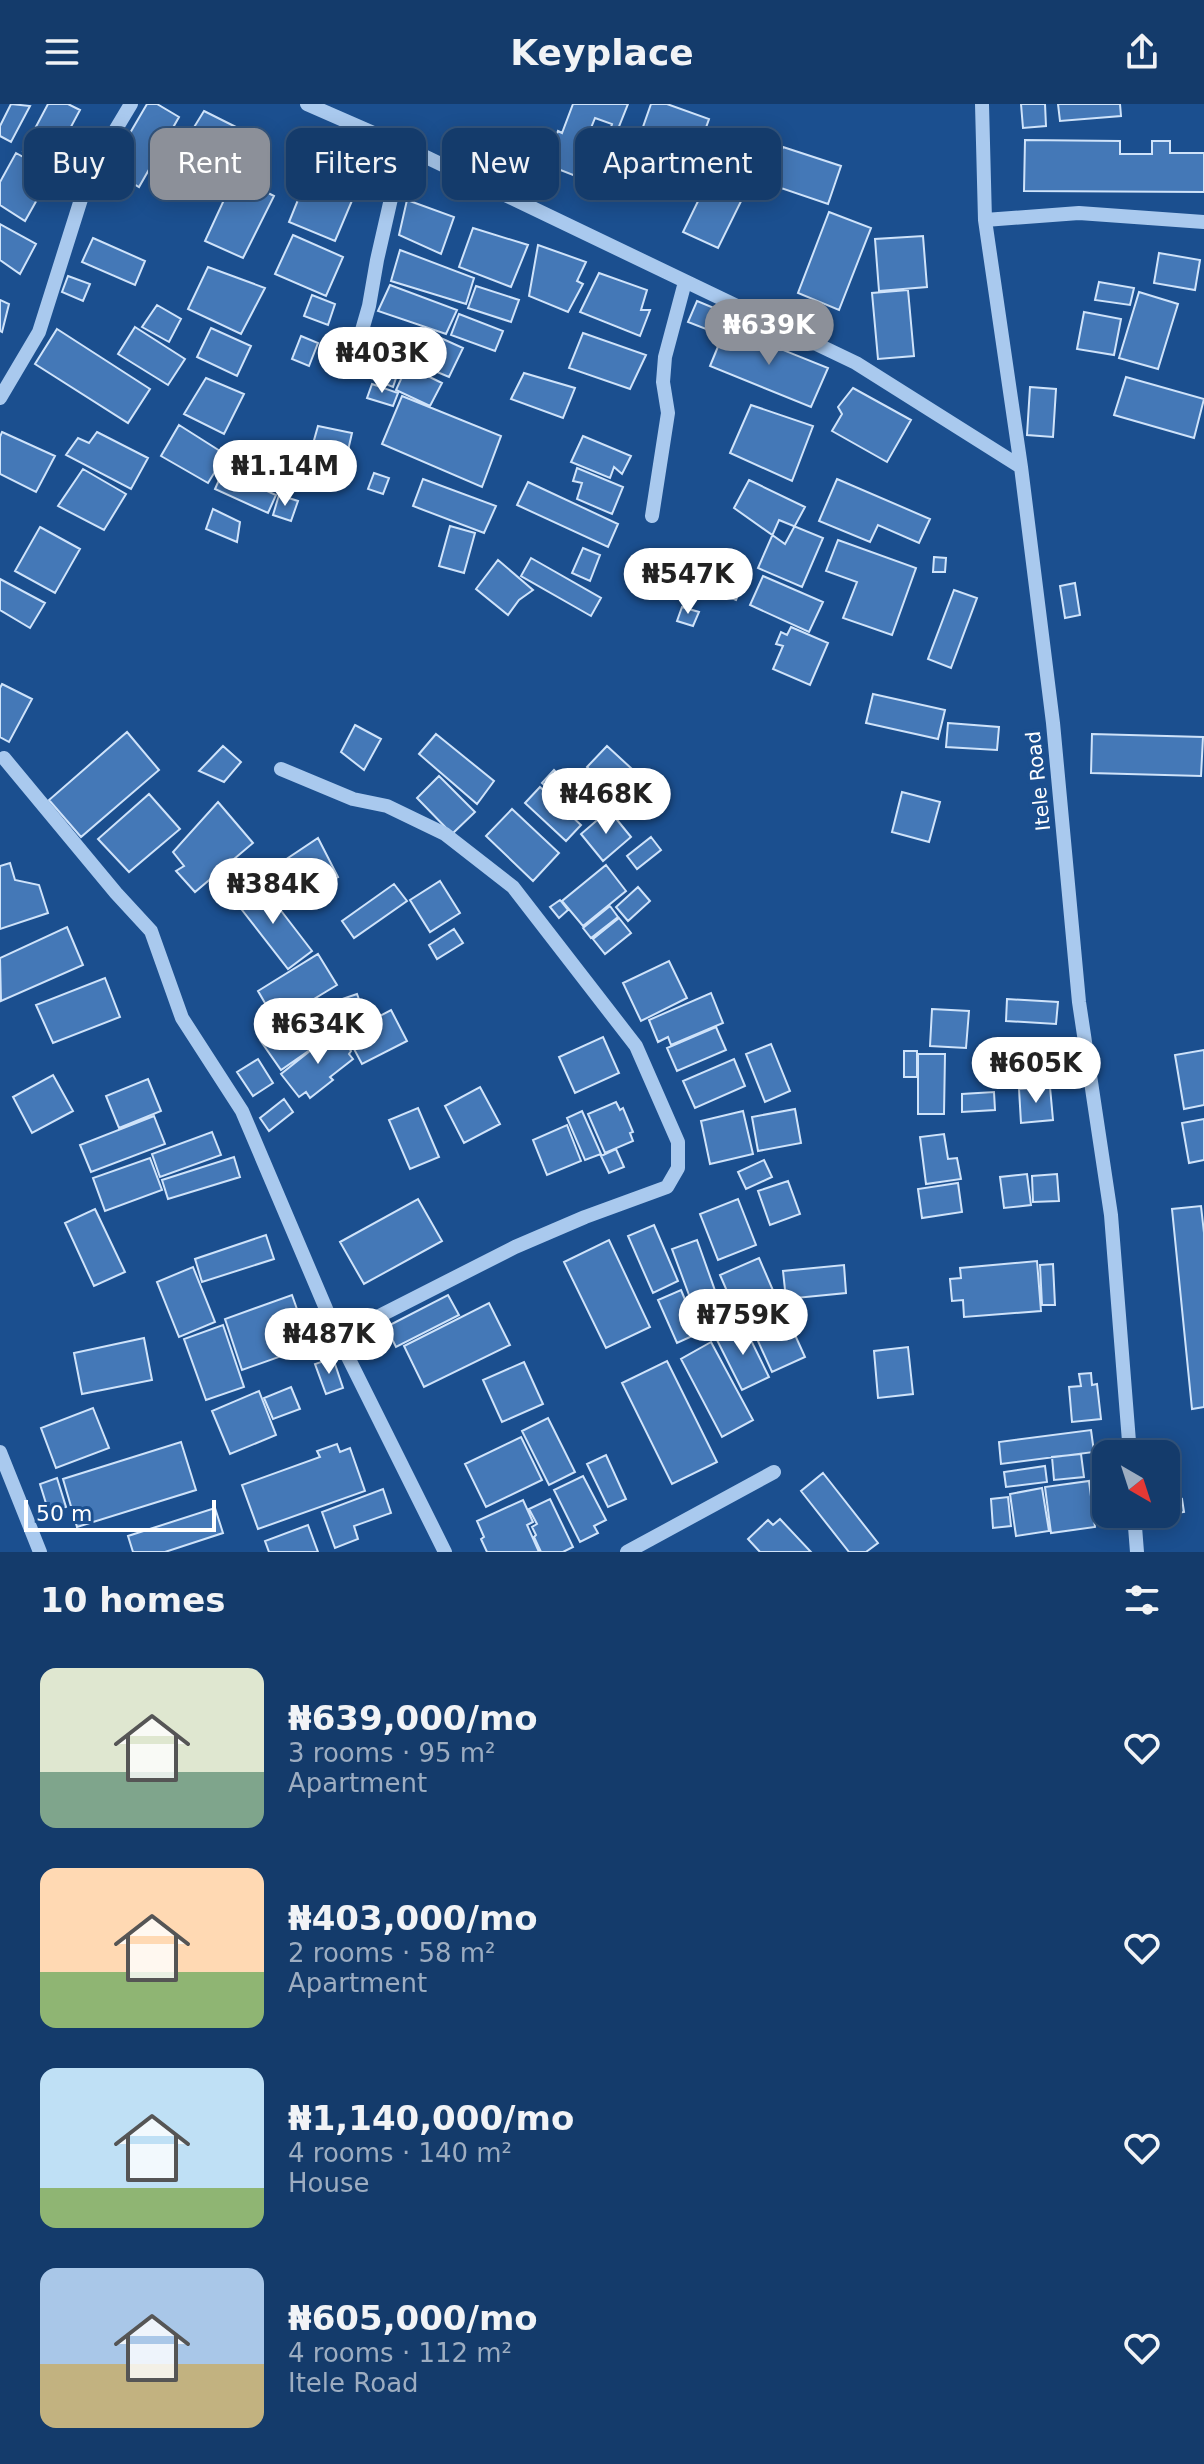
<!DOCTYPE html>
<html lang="en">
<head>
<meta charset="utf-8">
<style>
  body { margin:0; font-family:"DejaVu Sans",sans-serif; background:#1d4271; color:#f1f3f6; height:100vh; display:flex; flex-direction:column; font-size:30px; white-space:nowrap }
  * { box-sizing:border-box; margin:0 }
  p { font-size:26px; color:#9dadc1 }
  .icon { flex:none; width:44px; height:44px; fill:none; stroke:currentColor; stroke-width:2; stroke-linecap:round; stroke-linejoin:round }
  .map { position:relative; height:1448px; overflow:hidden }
  .side { display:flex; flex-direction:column; background:#143b6b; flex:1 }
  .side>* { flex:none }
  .hud { position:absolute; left:24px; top:24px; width:800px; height:72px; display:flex; gap:16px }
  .needle { width:52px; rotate:141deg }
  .buttons { position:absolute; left:1092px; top:1336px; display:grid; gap:16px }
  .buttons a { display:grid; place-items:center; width:88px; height:88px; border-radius:16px; background:#143b6b; box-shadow:0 4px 20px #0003,0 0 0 2px #33557e; font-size:40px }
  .scale { position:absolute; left:24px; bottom:20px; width:192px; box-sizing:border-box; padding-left:8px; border:4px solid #fff; border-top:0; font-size:22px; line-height:28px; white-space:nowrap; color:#fff; -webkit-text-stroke:6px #1b4f8f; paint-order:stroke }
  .price { position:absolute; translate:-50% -68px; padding:0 18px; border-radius:28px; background:#fff; color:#222; font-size:26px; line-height:52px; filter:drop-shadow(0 2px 4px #0008) }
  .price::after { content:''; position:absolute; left:50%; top:48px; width:24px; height:18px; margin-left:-12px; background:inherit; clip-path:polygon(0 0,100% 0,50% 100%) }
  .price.active { background:#8c9099; color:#fff }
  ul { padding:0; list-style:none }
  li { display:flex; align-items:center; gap:24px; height:200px; padding:0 40px }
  li span { display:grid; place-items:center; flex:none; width:224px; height:160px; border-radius:16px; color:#555 }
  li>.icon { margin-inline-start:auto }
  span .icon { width:96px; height:96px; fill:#fffc; stroke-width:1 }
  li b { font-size:34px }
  h2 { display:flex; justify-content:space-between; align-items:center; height:96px; padding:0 40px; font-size:34px }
  .tag { padding:0 28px; border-radius:16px; background:#143b6b; box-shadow:0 4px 20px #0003,0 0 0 2px #33557e; font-size:28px; line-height:72px }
  .tag.active { background:#8c9099; color:#fff }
  header { display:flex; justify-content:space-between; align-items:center; height:104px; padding:0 40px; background:#143b6b; font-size:36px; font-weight:700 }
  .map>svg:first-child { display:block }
</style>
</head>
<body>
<header><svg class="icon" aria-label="menu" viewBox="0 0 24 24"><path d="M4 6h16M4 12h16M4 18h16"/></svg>Keyplace<svg class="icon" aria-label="share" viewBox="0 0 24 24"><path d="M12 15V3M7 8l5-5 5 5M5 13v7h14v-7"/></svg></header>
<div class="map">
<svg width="1204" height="1448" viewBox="0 0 1204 1448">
  <rect width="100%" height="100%" fill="#1b4f8f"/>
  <path fill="#4478b7" stroke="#cfe3fa" stroke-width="2" fill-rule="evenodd" d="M11,0L30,2L11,38L0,32V22Z
    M48,0H68L80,6L50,62L23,47Z
    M147,0H157L179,13L139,83L109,65Z
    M573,0H628L596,80L545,60L558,27L562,29ZM595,14L612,20L607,36L589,29Z
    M651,0H667L709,15L692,63L636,43Z
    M1021,0H1045L1046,22L1023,24Z
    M1058,0H1120L1121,12L1060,17Z
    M204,7L240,25L218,65L180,46Z
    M1025,36L1120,37V50H1152V37H1170V49H1204V88L1024,87Z
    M783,43L841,62L828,100L769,80Z
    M319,44L367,61L335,137L289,118Z
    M16,49L52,69L25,117L0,101V78Z
    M718,56L753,73L718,144L683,128Z
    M235,72L274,92L243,154L205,137Z
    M407,96L454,113L441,150L399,131Z
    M829,108L871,124L839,206L798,189Z
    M0,120L36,140L20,170L0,156Z
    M473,124L528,141L511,183L459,163Z
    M293,131L343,153L326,192L275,170Z
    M923,132L927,183L879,187L875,135Z
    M93,134L145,157L135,181L82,158Z
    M538,141L586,158L577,177L583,180L568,208L529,192Z
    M400,146L474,174L466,200L391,177Z
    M1159,149L1200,156L1195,186L1154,179Z
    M208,163L265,184L241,230L188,205Z
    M599,169L647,186L641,206H650L640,232L580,208Z
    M68,172L90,180L83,197L62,188Z
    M1099,178L1134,184L1130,201L1095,196Z
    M390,181L457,206L446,230L378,207Z
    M476,182L519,196L511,218L468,204Z
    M908,186L914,252L878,255L872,189Z
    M1139,188L1178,200L1158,265L1119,254Z
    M312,191L335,200L328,221L304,212Z
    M0,196L9,200L2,228L0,227Z
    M697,197L714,204L706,225L688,218Z
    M157,201L181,215L169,238L142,223Z
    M1084,208L1121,215L1114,251L1077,245Z
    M459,210L503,227L495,247L451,231Z
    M135,223L185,255L168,281L118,250Z
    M726,223L828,264L811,303L710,262Z
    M211,224L251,242L237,272L197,253Z
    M57,225L150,285L128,319L35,260Z
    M423,226L463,244L449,273L408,256Z
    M583,229L646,251L630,285L569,264Z
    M301,232L318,239L309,262L292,255Z
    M375,253L400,262L393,283L368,273Z
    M407,262L442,279L430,302L396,286Z
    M524,269L575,284L563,314L511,295Z
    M1126,273L1204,295L1194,334L1114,311Z
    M206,274L244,290L224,330L184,310Z
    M372,280L398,289L393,302L367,294Z
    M1030,283L1056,285L1053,333L1027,331Z
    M853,284L911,316L887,358L832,327L842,310L838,303Z
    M402,292L501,332L482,383L382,340Z
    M751,301L813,322L792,377L730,349Z
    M179,321L220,347L215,355L221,358L208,379L161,352Z
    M318,322L352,329L340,381L304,372Z
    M2,328L55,352L36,388L0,370V333Z
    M97,328L148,354L131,385L66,351L78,334L89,339Z
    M583,332L631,352L622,370L614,363L610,374L571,358Z
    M577,364L623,383L612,410L577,395L582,379L573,377Z
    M83,365L126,390L104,426L58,402Z
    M223,367L276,391L268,409L215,385Z
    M374,369L389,374L383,390L368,385Z
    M423,375L496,402L484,429L413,402Z
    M837,375L930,415L919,439L878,421L870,438L819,417Z
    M749,376L805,403L785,440L734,404Z
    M528,378L618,420L608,443L517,401Z
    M279,391L298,397L291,417L273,411Z
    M213,405L240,418L237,438L206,425Z
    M779,416L823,434L802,483L758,464Z
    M450,422L475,429L464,469L439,462Z
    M40,423L80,445L55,489L15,467Z
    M838,436L916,464L892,531L843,514L857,478L826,467Z
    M583,444L600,451L590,477L572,469Z
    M697,451L746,473L736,496L686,475Z
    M934,453L946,454L945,468H933Z
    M531,454L601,494L591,512L521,472Z
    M498,456L533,486L519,496L508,511L476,485Z
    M763,472L823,498L809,528L750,501Z
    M0,475L45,499L30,524L0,506Z
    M1075,479L1080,511L1065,514L1060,482Z
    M954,486L977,494L951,564L928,555Z
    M682,503L699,508L693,522L677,517Z
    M791,523L828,539L810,581L773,565L783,542L776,540L781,528L787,531Z
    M2,580L32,595L9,638L0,633V584Z
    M873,590L945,606L938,635L866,619Z
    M948,619L999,623L997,646L946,643Z
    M355,621L381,635L364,666L341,648Z
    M127,628L159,666L81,733L49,696Z
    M436,630L494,677L477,700L419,650Z
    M1092,630L1203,633L1201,672L1091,669Z
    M223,642L241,658L224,678L199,667Z
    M607,642L632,665L610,686L587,663Z
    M554,666L573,685L561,697L542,679Z
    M439,672L475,708L452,730L417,694Z
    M540,683L581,721L566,737L525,699Z
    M902,688L940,698L929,738L892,728Z
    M149,690L180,725L129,768L98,735Z
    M218,698L253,739L195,788L176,767L184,762L173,748Z
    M512,705L559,749L533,777L486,732Z
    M609,706L631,733L603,757L581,730Z
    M651,733L661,746L637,765L627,752Z
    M318,734L338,773L304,793L282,758Z
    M10,759L15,776L39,781L48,809L0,825V762Z
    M606,761L626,787L583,822L562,797Z
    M440,777L460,809L430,828L410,796Z
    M259,778L312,847L288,865L235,797Z
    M394,780L407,797L354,834L342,817Z
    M638,783L650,797L628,817L616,803Z
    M560,796L568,806L559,814L550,803Z
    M610,802L618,813L591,834L583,824Z
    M619,814L631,829L605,850L593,835Z
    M67,823L83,861L1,897L0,854Z
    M454,825L463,839L437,855L429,841Z
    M318,850L337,881L276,918L258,887Z
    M669,857L687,894L641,917L623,879Z
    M105,874L120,913L53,939L36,901Z
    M711,889L723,919L671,941L668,933L658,938L649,916Z
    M357,890L364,909L344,917L336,897Z
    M1007,895L1058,898L1056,920L1006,917Z
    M334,898L343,917L327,924L318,905Z
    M932,905L969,907L966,944L930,942Z
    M391,906L407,937L362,960L346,930Z
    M296,910L317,941L281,966L260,936Z
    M716,923L726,946L677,967L667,944Z
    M335,927L351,947L349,950L353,955L330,973L333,976L310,994L306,988L299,993L281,970Z
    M603,933L619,969L575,989L559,953Z
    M771,940L790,987L765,998L746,950Z
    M1204,946V1001L1184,1005L1175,951Z
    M904,947H917V973H904Z
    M918,950H945L944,1010H918Z
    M258,955L273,979L253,992L237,968Z
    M734,955L745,982L695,1004L683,977Z
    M53,971L73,1007L32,1029L13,993Z
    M148,975L161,1007L119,1024L106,992Z
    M480,983L500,1020L464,1039L445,1002Z
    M1050,983L1053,1016L1021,1019L1019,985Z
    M994,988L995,1006L962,1008V990Z
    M284,995L293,1008L269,1027L260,1014Z
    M616,998L620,1006L623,1004L633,1028L630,1029L633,1037L605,1049L588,1010Z
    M418,1004L439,1053L410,1065L389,1016Z
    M795,1005L801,1039L758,1047L752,1013Z
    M582,1007L601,1050L585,1056L567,1014Z
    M743,1007L753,1050L710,1060L701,1017Z
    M154,1012L165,1040L91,1068L80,1041Z
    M1204,1015V1056L1189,1059L1182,1019Z
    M567,1021L581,1057L547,1071L533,1036Z
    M212,1028L221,1051L160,1073L152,1050Z
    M944,1030L948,1055L957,1054L961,1075L926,1080L920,1033Z
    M616,1045L624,1063L609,1069L601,1052Z
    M234,1053L240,1073L168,1095L162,1076Z
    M150,1054L162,1086L105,1107L93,1074Z
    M764,1056L772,1073L746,1085L738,1068Z
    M1027,1070L1031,1101L1004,1104L1000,1073Z
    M1057,1070L1059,1097L1033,1098L1032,1072Z
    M788,1077L800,1110L770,1121L758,1087Z
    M958,1079L962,1108L922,1114L918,1085Z
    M418,1095L442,1137L364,1180L340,1138Z
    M738,1095L756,1141L718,1156L700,1110Z
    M1201,1102L1204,1129V1303L1192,1305L1172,1105Z
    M95,1105L125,1168L94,1182L65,1119Z
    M654,1121L678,1177L653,1189L628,1132Z
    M266,1131L274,1155L202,1178L195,1155Z
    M609,1136L650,1223L606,1244L564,1158Z
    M697,1136L723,1209L699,1218L672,1145Z
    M759,1154L775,1191L736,1208L720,1171Z
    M1037,1157L1041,1207L964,1213L963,1196L952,1197L950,1175L961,1174L960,1164Z
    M1053,1160L1055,1201H1042L1040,1161Z
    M844,1161L846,1189L786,1195L783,1167Z
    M193,1163L215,1218L179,1233L157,1178Z
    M681,1186L699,1229L677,1239L658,1196Z
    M292,1191L310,1242L242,1266L225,1215Z
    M448,1191L459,1211L396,1243L386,1223Z
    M489,1199L510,1241L424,1283L404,1242Z
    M786,1211L805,1253L772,1268L753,1226Z
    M743,1220L769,1273L742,1286L716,1234Z
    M223,1221L244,1283L206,1296L184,1235Z
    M144,1234L152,1276L82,1290L74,1249Z
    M711,1238L753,1316L722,1333L681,1255Z
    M908,1243L913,1290L878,1294L874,1247Z
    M333,1254L343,1284L326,1290L315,1260Z
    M667,1257L717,1358L672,1380L622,1279Z
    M524,1258L543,1300L502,1318L483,1276Z
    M1091,1269L1092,1281L1097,1280L1101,1315L1072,1318L1069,1283L1081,1282L1079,1270Z
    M291,1283L300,1305L273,1315L264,1294Z
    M259,1287L276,1331L230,1350L212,1307Z
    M93,1304L109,1344L56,1364L41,1324Z
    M548,1314L575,1368L549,1381L522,1327Z
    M1091,1326L1094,1348L1001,1360L999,1338Z
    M521,1333L542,1376L486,1403L465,1360Z
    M181,1338L196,1386L77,1423L63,1375Z
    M337,1340L340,1348L350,1344L365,1387L258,1425L242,1381L320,1353L317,1347Z
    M1081,1350L1084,1373L1054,1376L1052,1353Z
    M606,1351L626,1395L608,1403L587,1360Z
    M1045,1362L1047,1378L1006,1383L1004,1368Z
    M823,1369L878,1439L866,1448H849L801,1387Z
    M583,1372L606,1416L594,1422L598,1429L580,1438L554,1386Z
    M57,1374L66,1403L49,1409L40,1380Z
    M1089,1377L1095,1423L1051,1429L1045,1383Z
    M1042,1384L1049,1427L1016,1432L1010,1390Z
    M383,1385L391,1409L354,1422L358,1435L335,1444L322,1408Z
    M1008,1393L1011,1422L993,1424L991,1395Z
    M550,1395L573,1443L563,1448H541L534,1433L536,1431L532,1423L537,1420L529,1405Z
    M1182,1395L1184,1408L1170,1410L1168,1397Z
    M523,1396L533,1418L527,1421L539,1448H487L481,1435L484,1433L477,1417Z
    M215,1404L223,1429L165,1448H133L128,1432Z
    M780,1415L811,1448H760L748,1435L768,1416L773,1421Z
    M308,1421L318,1448H269L265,1437Z"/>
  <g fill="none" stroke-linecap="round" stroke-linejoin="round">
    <path stroke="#a9c9ee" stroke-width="14" d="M307,0L403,42L856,259L1021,363
      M982,0L985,116L1021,363L1053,619L1079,898L1111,1111L1130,1350
      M985,116L1079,109L1204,118
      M356,247L369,202L377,156L403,42
      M0,294L39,228L89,70L131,0
      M652,412L668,309L663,278L665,253L685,178
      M4,654L116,789L151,827L182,914L242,1007L338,1233L445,1448
      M281,665L353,695L387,702L445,730L513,783L636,942L678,1038V1064L667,1083L585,1113L515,1143L338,1233
      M0,1348L40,1448
      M1134,1410L1137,1448
      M627,1448L774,1368"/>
  </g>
  <g text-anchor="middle" stroke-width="8" stroke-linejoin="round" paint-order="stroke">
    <g font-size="20" fill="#fff" stroke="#1b4f8f">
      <text transform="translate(1038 677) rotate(-96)" y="7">Itele Road</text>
    </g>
  </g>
</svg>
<div class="buttons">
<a><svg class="needle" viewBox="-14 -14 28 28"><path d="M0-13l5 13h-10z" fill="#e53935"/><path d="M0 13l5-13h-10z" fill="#9dadc1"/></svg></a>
</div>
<div class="scale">50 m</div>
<b class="price active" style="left:769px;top:263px">₦639K</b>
<b class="price" style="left:382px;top:291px">₦403K</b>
<b class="price" style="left:285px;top:404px">₦1.14M</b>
<b class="price" style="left:688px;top:512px">₦547K</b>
<b class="price" style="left:606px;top:732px">₦468K</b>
<b class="price" style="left:273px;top:822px">₦384K</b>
<b class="price" style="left:318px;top:962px">₦634K</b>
<b class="price" style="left:1036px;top:1001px">₦605K</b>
<b class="price" style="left:743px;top:1253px">₦759K</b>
<b class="price" style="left:329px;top:1272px">₦487K</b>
<div class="hud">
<a class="tag">Buy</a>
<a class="tag active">Rent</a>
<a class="tag">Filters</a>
<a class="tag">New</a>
<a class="tag">Apartment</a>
</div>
</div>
<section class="side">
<h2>10 homes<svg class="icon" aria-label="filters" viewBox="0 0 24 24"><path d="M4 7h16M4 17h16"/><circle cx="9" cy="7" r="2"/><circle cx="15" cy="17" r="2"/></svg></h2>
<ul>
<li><span style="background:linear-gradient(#dfe7d0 65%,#7fa58c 0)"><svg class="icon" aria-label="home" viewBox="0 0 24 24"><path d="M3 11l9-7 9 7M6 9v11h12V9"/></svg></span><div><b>₦639,000/mo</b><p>3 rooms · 95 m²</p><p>Apartment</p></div><svg class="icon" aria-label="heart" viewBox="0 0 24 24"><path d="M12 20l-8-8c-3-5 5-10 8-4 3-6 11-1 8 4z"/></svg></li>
<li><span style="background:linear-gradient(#ffd9b3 65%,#8fb573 0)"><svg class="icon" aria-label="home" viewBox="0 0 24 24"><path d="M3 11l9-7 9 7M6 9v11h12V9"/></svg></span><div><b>₦403,000/mo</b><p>2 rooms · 58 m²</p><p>Apartment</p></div><svg class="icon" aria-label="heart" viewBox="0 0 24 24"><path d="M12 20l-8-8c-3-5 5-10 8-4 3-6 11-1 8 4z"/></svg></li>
<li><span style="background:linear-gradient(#bfe0f5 75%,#8fb573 0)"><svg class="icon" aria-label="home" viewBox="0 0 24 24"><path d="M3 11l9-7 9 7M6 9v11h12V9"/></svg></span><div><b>₦1,140,000/mo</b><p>4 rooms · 140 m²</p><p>House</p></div><svg class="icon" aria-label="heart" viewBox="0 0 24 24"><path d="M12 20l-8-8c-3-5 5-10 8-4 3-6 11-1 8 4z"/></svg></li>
<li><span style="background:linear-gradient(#a9c7e8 60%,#c2b280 0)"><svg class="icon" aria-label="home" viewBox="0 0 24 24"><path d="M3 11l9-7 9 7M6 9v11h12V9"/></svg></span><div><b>₦605,000/mo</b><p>4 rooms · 112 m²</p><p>Itele Road</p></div><svg class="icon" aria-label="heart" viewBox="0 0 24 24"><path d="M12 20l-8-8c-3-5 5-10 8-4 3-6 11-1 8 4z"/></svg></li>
</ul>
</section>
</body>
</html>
